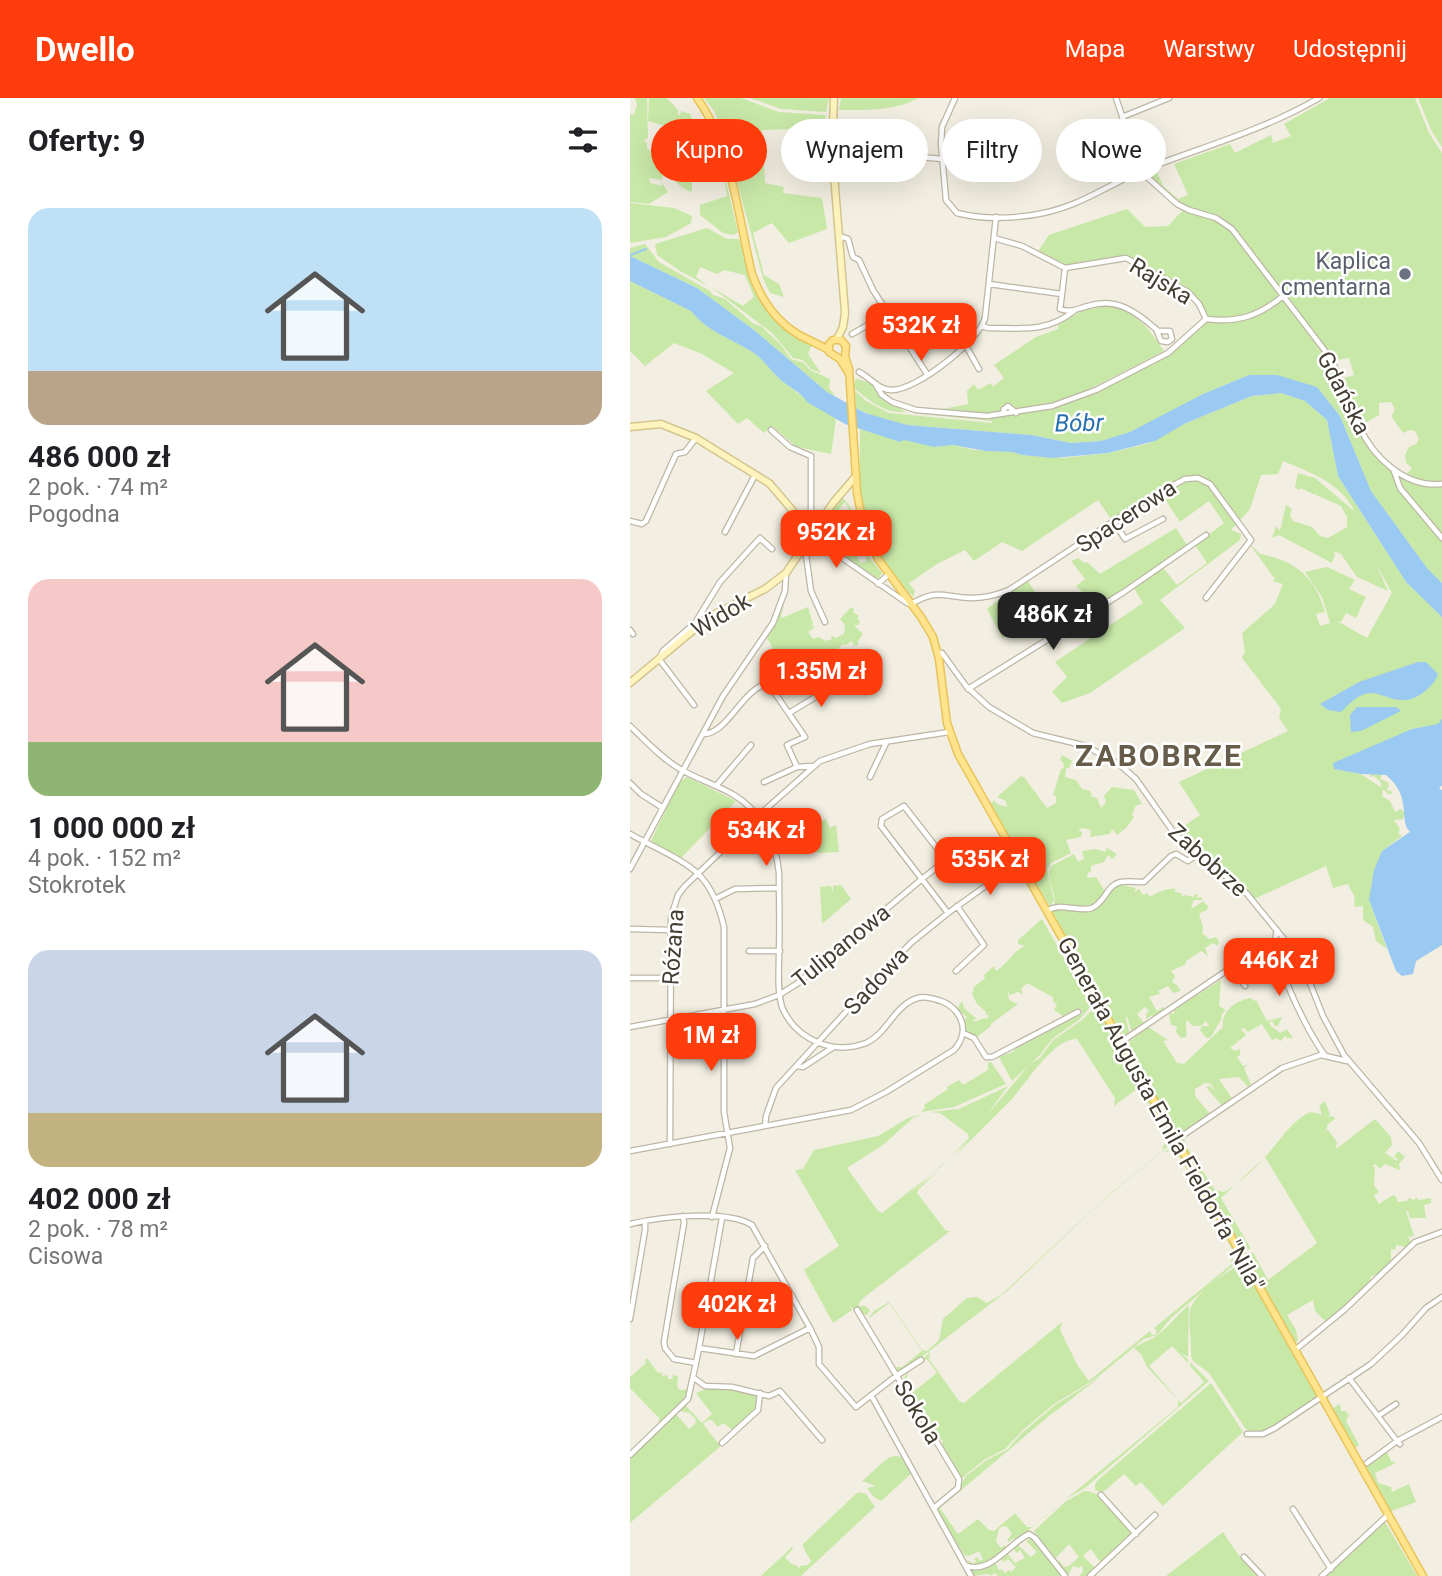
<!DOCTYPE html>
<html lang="pl">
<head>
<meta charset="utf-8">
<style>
  body { margin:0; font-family:Roboto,sans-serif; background:#f6f6f6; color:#202124; height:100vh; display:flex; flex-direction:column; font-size:26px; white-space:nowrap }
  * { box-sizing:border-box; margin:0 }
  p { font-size:23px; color:#757577 }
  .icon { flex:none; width:38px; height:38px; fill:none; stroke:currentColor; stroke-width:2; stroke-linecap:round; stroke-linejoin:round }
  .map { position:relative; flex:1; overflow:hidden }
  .side { display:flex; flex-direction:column; background:#fff; width:630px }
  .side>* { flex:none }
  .banner { position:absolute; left:21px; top:21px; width:665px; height:63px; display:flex; gap:14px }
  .price { position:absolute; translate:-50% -60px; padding:0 16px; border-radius:14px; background:#ff3c0b; color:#fff; font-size:23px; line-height:46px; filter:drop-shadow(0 2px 4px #0008) }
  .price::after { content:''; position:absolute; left:50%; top:42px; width:21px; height:16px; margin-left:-10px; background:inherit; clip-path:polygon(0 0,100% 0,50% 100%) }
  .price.selected { background:#222; color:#fff }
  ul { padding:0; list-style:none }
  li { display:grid; align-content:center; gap:14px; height:371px; padding:0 28px }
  li span { display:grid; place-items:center; height:217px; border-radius:21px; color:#555 }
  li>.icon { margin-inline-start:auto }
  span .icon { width:126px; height:126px; fill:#fffc; stroke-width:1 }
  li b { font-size:30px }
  h2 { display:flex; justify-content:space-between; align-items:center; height:84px; padding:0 28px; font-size:30px }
  .pill { padding:0 24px; border-radius:32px; background:#fff; box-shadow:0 7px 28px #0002; font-size:24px; line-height:63px }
  .pill.selected { background:#ff3c0b; color:#fff }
  header { display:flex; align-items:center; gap:42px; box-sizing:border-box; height:98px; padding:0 35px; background:#ff3c0b; color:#fff }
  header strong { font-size:33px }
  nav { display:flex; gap:38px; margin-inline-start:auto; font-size:24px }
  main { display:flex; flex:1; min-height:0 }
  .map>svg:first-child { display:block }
</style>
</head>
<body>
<header>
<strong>Dwello</strong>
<nav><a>Mapa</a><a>Warstwy</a><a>Udostępnij</a></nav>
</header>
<main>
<section class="side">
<h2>Oferty: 9<svg class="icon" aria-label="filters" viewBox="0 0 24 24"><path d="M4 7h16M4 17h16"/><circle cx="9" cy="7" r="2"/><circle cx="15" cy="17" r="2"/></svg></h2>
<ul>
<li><span style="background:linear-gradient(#bfe0f5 75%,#b9a48a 0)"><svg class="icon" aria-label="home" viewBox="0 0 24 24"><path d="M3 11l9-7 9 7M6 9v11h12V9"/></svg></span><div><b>486 000 zł</b><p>2 pok. · 74 m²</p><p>Pogodna</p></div></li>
<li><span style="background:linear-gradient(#f6c9c9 75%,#8fb573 0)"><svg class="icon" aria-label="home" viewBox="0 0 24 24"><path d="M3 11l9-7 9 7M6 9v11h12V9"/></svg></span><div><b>1 000 000 zł</b><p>4 pok. · 152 m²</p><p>Stokrotek</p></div></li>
<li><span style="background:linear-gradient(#c9d6e8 75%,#c2b280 0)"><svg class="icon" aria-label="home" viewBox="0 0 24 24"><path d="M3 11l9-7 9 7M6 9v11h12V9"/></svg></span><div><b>402 000 zł</b><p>2 pok. · 78 m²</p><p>Cisowa</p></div></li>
</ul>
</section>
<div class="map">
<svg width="812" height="1478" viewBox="0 0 812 1478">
  <rect width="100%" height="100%" fill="#f2eee1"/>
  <path fill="#c8e8a8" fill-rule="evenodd" d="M5,0H17L18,40L13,43L17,44V51L35,57L33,65L36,73L31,82L19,80L20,85L32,88L31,83L38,94L19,106L0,104V16L4,17L7,7Z
    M19,0H37L48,12V16L50,17L51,13L60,16L64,25L59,35L18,23Z
    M74,0H111L149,14L196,17L193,30L132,32L135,85L154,89L153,95L192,100L197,131L159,145L142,125L123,135L134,177L149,186L154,199L140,195L133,180L95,39L84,13Z
    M120,0H199L196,14L151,11Z
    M211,0H289C264,13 237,12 209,12Z
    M700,0H785L799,35L812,55V485L797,470L741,393L710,318L687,289L619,277L573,296L528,321L493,337L471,343L441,345L401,337L277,327L245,319L226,310L225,293L236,303L259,315L362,325V323L281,315L363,320L419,311L442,302L538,255L576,221L566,200L496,160L435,170L407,155L419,137L497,111L515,129L538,128L554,111L520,82L521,73L526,72L533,88L548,101L558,97L544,66L600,46L605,55L641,37L643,45L661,38L654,26ZM699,258L707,262L719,260L724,277L714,280L732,327L749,317V305L761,304L765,312L761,318L773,335L780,332L785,333L789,341L786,346L779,349L775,357L776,365L782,370L775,378C752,363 730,343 720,317C712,297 707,278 697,260Z
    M788,0H812V49L802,34Z
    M48,50L58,55L60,68L63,70L60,73L56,64L61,78L62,75V94C42,87 44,78 37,62Z
    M92,68L108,134L104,137L93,135L70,117V107L97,98Z
    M0,105L44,110L62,118L61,125L36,139L0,145Z
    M77,130L97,141H109C114,153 116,167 119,179C130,212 152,230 182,246L178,256L191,275L181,271L173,262L163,260L142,235L81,189L113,208L124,199L115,177L94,172L87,176L70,169L66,179L78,188L50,173L27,157L25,146Z
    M15,146L29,164L80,193L83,197L95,201L124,226L131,228L151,247L161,261L174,265L180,272L200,281L199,290L205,298L197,294L124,232L67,190L0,158V150Z
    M0,183L61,213C76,233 104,242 124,255C134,262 142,275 152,283C168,296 188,309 206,321L201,356L167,349L142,328L134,335L117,320L108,326L76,293L104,275L72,256L44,245L15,268L0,253Z
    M475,208C507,212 517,229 534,253L442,300L387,312L383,307L377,306L372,314L357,316L308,312L338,306L337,293L344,286L348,292L361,285L363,289L374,280L364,267L406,239L428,231V227L452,213Z
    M227,281L241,285C251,303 262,302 275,314C255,316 238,302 224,290L225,283Z
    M651,295L675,303L697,322L708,378L776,484L812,519V626L782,631L704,671L731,676L752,690L750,683L743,678L740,679V676L752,677L750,681L759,685L757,693L760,692L763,696H758L753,691L752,698L760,703L765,714L771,711L775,715L773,721L764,722L770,731L768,735L772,738L752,753L739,802L757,851L746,843L743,829L733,822V808L725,809L724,798L718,786L703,790L696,768L622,802L544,735L570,717L549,684L658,633L649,620L651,612L649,608L612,560L615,554L612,535L645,506L653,486L642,483L645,481L621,448L618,449L620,446L630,456C664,462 685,478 695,514L686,516L690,528L700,525L692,499L675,474L697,469L725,482L719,491L736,499L726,520L716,515L711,524L707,523L737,540L762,495L746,466L758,493L727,479L711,456L704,453L705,457L702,465L649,437L642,440L646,428L650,433L656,407L662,411L660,417L663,423L682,429L690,438L698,440L717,429V419L711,408L686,397L688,392L685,397L671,390L670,392L665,390L668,375L685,380L724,413C712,385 679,374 653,363L648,376L631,377L620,411L601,432L611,436L610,442L530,502L555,530L460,595L432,605L422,594L437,579L425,564L513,505L502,487L466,508L446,488L455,481L441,463L448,460L454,465L457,464L470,476L546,430L557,447L531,467L547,487L577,465L565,447L594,425L579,403L550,424L535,401L519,400L483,424L468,402L392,453L372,444L344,463L335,452L307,466L279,485L285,493L283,499C268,481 251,462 242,440C227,408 230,366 230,331L304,349L323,347L344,352L383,354L392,357L432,360L479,355L520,345L556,325L622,298Z
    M212,400C227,410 231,444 227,460L231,465L237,463L236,456L252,475L249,480H245L216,459L226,442L219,411L215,404L199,424L193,426L196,435L194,436L192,426Z
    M397,482L416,510L373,541L357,511L372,499V495Z
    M155,500L151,519L152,520L178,509L183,526L176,530L183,527L184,530L178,534L183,541L189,539L196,543L202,541L201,537L206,540L214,536L215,527L210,521L221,509L224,511L223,514L229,518L227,521L230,523L228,527H224L233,536L228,543V547L224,548L222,543L216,547L213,546L204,554L190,560L174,572L168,571L166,577L161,580L154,578V571L145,579V567L141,574L137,572L139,567H137L134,558L144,561L148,560L136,538Z
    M432,657L442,663L439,670H436L435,679L446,682L452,691L460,693L462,697L460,698L467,700L471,710L476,704L474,698L482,689L504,692L512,706L506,707L502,717L504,719L496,730L487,737L482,731L480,736L460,739L461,732L453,730L448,732L452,734L451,739L436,742L441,755L421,765L417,772L424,802L420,808L397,771L413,758L411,757L395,769L361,705L364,702L367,706L377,709L376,703L367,699L391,678L394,679L417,710L426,705V698L423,697L431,671L434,670L433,664L430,662Z
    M57,679L106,703L50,761L21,743L49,684Z
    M182,720L185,726L196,721L200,730L206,727L209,754L187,755L186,750L177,751L180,745L170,725Z
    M477,750L487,756L482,761L478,757L474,764L461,768V773L458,775L457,780L466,779L476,795C462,815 445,808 424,807C427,794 415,782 421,768L444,756L448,764L454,761L452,753L466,751L475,754Z
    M211,787L221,801L192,826L190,789L201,788L203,794V788Z
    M491,787L506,790L504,795L509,791L513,797L517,795L520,799C528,794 537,790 546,791L544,794L551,795L553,799L555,797L563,799L566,796L568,797L566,800L571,799L573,802H564L561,809L563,810L573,803L578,808L577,812L569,816L573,829L572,835L579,841L586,839L589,843L588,848L583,845L575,850L578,858L571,853L556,863V866L541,873L545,878L542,884L547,887L551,893L543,895L538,888L528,893L530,896L519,899L527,913L533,909L536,912L525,920L522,917L516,921V916L519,913L515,909L507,916L514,925L522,921L502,936L497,918L496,921L500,937L495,939L489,935L422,813L423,811H464L481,791Z
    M412,821L461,908L450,921L422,941L410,957L382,983L369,959L385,953L383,952L453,915L450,910L433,918L424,912L427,907L423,903V899L397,885L391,891L393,897L388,894L380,897L378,893L379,902L388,906L361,926V928L348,938V944L335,931L334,922L337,919L327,911L332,903L335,911L347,921L343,922L344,924L354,920L358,921L357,919L359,918L357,916L355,918L356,914L347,906L342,896L344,889L355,880L354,877L364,868L366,873C379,865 382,853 395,848L388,846V842Z
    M591,882L589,908L596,912L592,916L591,922C587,927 585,934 580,940H576L570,932L572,928H579L576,923L571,928H563L557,922C554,928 558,933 556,939L551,940L546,934L547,928L541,927L539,917L541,915L544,916V912L568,896L571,898L570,895Z
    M621,900L624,903L626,902L637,923L652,919L648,928H645L642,923L639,925L640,927L650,935L657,931L663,940H656V937L651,943L647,940L642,942L632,926L618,934L614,930L611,931L616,937L600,950L605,953L610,951V957L607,959L613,968L618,967L614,970L621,986L618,989L609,979L589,981L603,1002L593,1009L576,989L580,988L586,994L581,986L575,985L565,991V998L581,1017L550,1038L547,1037L496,946L518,929L538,942L533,943L547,965L554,966L593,929C591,913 605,903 621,900Z
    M466,908L543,1044L471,1104L377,1193L289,1261L268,1273L263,1269H272L292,1253L259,1205L238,1221L244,1213L259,1204L292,1252L297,1253L309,1242L313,1221L337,1200L347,1199L357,1205L371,1197L475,1100L533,1052V1048L540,1042L511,993H504L484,1008L485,1000L447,941C423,940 395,987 380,1003C363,1020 346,1037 329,1054L325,1058L339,1042L279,1096L307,1074L289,1091L287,1095L316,1133H320L231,1202L228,1208H235L240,1212L237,1217L229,1215L219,1208L222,1212L203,1225L174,1172L209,1148L165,1072L173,1071L184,1052L248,1038L278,1020L295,1015L283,1020L253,1047L217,1070L248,1113L252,1115L310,1069L339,1040L338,1036L310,1015L300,1014L329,1011L378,988L357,1017L400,966L410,960L423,942L452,922Z
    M361,964L376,986L324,1009L291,1014L295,1010L294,1007L318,991L317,989L329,982L333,987L358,972V965Z
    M695,1003L700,1016L698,1019L703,1018L705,1021L698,1026L696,1033L698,1032L707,1044L706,1051L745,1021L761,1039L762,1047L755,1055L767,1063L768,1061L764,1059L768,1053L775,1059L769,1066L770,1072L755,1066L749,1071L746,1066L742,1068L745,1069L744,1087L749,1094L744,1098L749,1106L763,1097L766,1099L768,1104L777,1103L779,1100L784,1102L787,1099L788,1102L801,1100V1105L794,1107L796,1120H780L778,1113H776L784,1138L778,1139L782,1145L777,1149L766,1147L765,1152L761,1151V1165L752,1174L740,1179L741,1185C727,1197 712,1212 697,1225L685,1213L683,1202L657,1217L666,1232L668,1243L665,1244L621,1169L619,1159L623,1154L638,1182L687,1145L635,1059L591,1100L621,1151L613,1152L551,1043L554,1039L556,1048L585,1092L594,1094C610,1085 624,1071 637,1057C649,1043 660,1026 676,1016C682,1013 686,1015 692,1017L689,1008Z
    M545,1047L610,1162L542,1219L527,1237L514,1241L464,1282L424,1306L393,1332L375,1351L354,1362L331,1381L310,1346L313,1344L312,1341L308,1343L273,1281L278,1274L276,1283L283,1294L307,1275L297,1261L295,1262L294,1260L300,1254L299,1261L329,1303L334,1305L432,1224L430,1232L448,1268L459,1283L520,1233L522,1237H525L527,1233L524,1230L602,1166L601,1161H604L606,1158L550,1060L540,1053L534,1054Z
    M612,1165L688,1299C670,1309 634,1348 615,1330L579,1275L563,1263L561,1258C562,1243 558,1228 560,1214C562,1196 597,1174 612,1165Z
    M559,1207L558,1259L549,1254L558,1261V1265L542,1248L519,1268L551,1305L574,1284L560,1268V1264L579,1283L455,1390L436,1401L387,1442L384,1440L379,1444L377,1442L382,1436L377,1429L373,1428L369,1431L366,1444L371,1450L375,1447L377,1451L353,1469L339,1467L337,1462L344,1466L346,1463L344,1461L347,1459L350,1463L353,1461L349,1453L339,1458L334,1457L308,1415L310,1406L329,1391L336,1378L357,1362L378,1351L391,1336L425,1307L469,1280L419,1318L310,1410L328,1436L348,1421L359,1432L364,1433L385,1415L397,1429H402L548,1309V1302L517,1269L511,1256L504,1250C512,1244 522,1242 529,1236C540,1227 548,1216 559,1207Z
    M17,1260L28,1275L32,1274V1278L38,1277V1281H42L43,1277L48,1278L47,1289L50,1292L60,1291L54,1303L29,1326V1320L0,1290V1279L16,1265L15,1262Z
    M581,1285L613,1334L533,1408L511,1384L506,1388L494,1376L472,1395L465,1392V1387L467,1383Z
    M79,1290H100L127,1296L126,1312L104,1333L93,1325L88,1329L82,1322H78L73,1326L87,1344L92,1347L0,1425V1358L45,1315L59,1331L65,1326L66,1322L60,1315L49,1313L55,1307L72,1325L82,1316L66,1295Z
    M697,1298L703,1310L710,1306L711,1313H715L719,1317L716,1323L729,1347L725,1350L735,1368L756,1352L761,1363L766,1365L745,1375L748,1385L761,1389L762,1394L779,1386L786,1404L795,1401L761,1413L758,1412L698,1305Z
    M265,1358L274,1359L282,1375L251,1403L244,1399L237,1390L246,1388L232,1383L258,1360Z
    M454,1393C476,1393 490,1421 503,1436L471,1465L461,1451L453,1458L466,1471L457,1478H449L453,1474L452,1467L449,1470L443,1468L439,1476L436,1477L427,1466L429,1462L434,1469L439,1468L449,1459L439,1446L424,1462L404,1433L435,1404Z
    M228,1394L236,1396L245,1409L171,1478H131L162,1449L163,1451L155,1459L161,1466L166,1467L169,1471L170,1468L178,1467L181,1463L174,1451L173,1446Z
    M755,1424L787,1478H693Z
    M593,1434L607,1455L627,1478H536Z
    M396,1438H402L433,1478H368L365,1475L360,1478L359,1476L343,1478L340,1472H351L365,1464L369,1472L372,1471L375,1475L379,1472L381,1474L386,1469L378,1461L374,1464L371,1461L378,1456L385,1465L395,1460L390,1452L387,1455L383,1451L388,1447L401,1459L407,1454L396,1443L402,1440Z"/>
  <path fill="#9ac9f2" d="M0,158L67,190L124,232L197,294L235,315L277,327L401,337L441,345L471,343L500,334L573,296L619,277H647L687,289L710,318L741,393L797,470L812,485V519L776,484L708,378L697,322L675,303L651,295L622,298L556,325L525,343L478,355L423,360L392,357L382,354L356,353L323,347L304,349L274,342L270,344L215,326L177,304C171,294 160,290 152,283C142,275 134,262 124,255C104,242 76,233 61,213L0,183Z
    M788,564H796L808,576C805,588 787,602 774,602C762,603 751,595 740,595C728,596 719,606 711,614L698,612L690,606L729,584Z
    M727,609H766L771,613L731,633L721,634L720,617Z
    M812,621V687L809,691L812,692V847L786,863L783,876L772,878L766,873L739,802L744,772L752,753L780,734C768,722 783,699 756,677L731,676L704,671L703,665L782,631L808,626Z"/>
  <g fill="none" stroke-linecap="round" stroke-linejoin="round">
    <path stroke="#9ac9f2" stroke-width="2" d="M0,157L16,151"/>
    <g stroke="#bdb6a4" stroke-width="7">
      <path id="street" d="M325,0L312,29L311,46L316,102L327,115C362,124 409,120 443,106C468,96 491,81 516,71C575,48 634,32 689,0
        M486,0L507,62L518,80L547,106L559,112L586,120L602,131L699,258C712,280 718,305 729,328C743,359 775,390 812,386
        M492,19L539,0
        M202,51L312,61
        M364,140L392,148L435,170L496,160L558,194L569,206L576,221
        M210,141L213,139L218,141L223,159L229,162L243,192L297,276
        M359,186L432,196L430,211C441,215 447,211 458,208C487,199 507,214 528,233H540L542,241L538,244L531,243L526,231
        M432,196L435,170
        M576,221C608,225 629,218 653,198
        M352,228L358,230C392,230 416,235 444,213
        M222,236L259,215
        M335,246L349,271
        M229,274C241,280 248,292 262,292C287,292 349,243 355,220L366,119
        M246,287L252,297L262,304L286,312L357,318L422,308L466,292L538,255L576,221
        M373,316L374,311L378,308L386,315
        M141,332L160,349L181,358V425
        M764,373L770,390L812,440
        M0,423L12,426L16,423L46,356L55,354L66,340
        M484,424L495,441L533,421
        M95,434L125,377
        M182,436L205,455L277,505L281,506C309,490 312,499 341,500C354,500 367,497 379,492L519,400L555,381L568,380L580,386L621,442L576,500
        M172,452L176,457L181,493L195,524
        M248,486L259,476
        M0,532L3,536
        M308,555H312L336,588L359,609L403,635L456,648L490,667L506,681L544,735L617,796L662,851L678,880L693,918L714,957L789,1045L812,1082
        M338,591L494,494L576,437
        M64,607L29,561L33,553L65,525L90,484L130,440L142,451
        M159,615L215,581
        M0,628C16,643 31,660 50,671C67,681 87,687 104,697C132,714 146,744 149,775C149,802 150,829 149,855C149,873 147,892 152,909C159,926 172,938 189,945C205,951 220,951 236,945C257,936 265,906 288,900C293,898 299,900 304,901C329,906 343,931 324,952L256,994L221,1012L0,1053
        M75,636C98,634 112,592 138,585L175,639L157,647L167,669
        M240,679L256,645
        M134,684L167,669L182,668
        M0,685L11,696L33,710
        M86,688L121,647
        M0,736C19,747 58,763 71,779C83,792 90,812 94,829V1014L100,1050L82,1119
        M0,771L93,598L143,525L155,493L156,475
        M85,801L105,791L149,790
        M417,813C431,803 447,815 462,810C475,805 477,786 491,784C498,783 506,784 514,784L541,758L546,756L558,763L568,756
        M1,831L41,832
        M647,832C638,856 678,935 694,956
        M119,853H150
        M326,873L354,847L327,808
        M0,880H40
        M0,929L125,906L149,897L168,885L292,781C299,775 307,770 313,763V758L274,708L252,721L251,728L318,815
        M333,935L344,940L356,959H362L448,914
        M491,944L602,869L615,888
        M167,968L173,969L202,950
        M135,1028L136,1018L146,990L256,870L282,844L318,815L389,764
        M546,1042L652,970L691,957L717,963
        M40,1046L41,819L48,797L55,788L127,719L190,663L240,646L319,634
        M53,1118L54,1125L34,1244L35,1250L44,1261L66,1265L69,1250L124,1258L180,1230
        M0,1126C28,1119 97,1111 122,1127L180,1230L189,1249V1266L226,1309L266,1278L291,1262
        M227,1212L329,1381L328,1390L304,1410
        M0,1221L15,1132V1123
        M69,1250L92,1120
        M665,1252L714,1212L785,1144L812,1134
        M106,1256L123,1160L135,1148
        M64,1280L75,1288L102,1289L139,1298L150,1293L192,1342
        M719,1280L767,1343L812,1319
        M241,1297L341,1478
        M748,1318L766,1306
        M617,1336H633L645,1330L741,1266L772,1237L796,1210L812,1199
        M92,1345L128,1312L130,1295
        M0,1357L58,1301L66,1265
        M737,1365L767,1343L770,1346
        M471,1397L506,1436
        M663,1411L701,1471
        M614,1459L632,1478
        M335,1467C360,1478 379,1445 399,1436L405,1440L435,1478
        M460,1478L525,1417
        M692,1478L758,1417"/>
    </g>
    <g stroke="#d3c58f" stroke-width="9">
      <path id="secondary" d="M204,0L202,51L215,215L213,229L207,241
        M0,329L31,326L66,340L139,385L169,420L186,428
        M0,585L79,519L135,491L156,475L203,405L226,378"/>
    </g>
    <g stroke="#e7c45a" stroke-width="9">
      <path id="primary" d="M67,0C102,48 108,119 122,176C131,201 145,223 169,237C178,242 189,246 198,252
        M219,276L210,261L199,254V246L203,242H211L216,248L215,258L219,271L227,395L234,431L248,461L291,519L303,539L309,561L317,625L328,656L793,1478"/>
    </g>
    <use href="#street" stroke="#fff" stroke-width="4.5"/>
    <use href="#secondary" stroke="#fff3be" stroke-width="6"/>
    <use href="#primary" stroke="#ffe48d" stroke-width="6"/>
  </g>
  <circle fill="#6b7280" stroke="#fff" stroke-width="2.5" cx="775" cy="176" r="7"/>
  <g text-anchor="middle" stroke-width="5" stroke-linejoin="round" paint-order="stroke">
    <g font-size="23" fill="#5b616d" stroke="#fff" text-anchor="end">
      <text x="761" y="171">Kaplica<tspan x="761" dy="26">cmentarna</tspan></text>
    </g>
    <g font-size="23" fill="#433d32" stroke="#fff">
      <text transform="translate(531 183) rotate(31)" y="8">Rajska</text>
      <text transform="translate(714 295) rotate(63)" y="8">Gdańska</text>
      <text transform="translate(496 418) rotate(-33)" y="8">Spacerowa</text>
      <text transform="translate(91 517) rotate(-31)" y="8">Widok</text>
      <text transform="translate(578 762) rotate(42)" y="8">Zabobrze</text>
      <text transform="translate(211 848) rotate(-39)" y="8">Tulipanowa</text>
      <text transform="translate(43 849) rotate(-86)" y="8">Różana</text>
      <text transform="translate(246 883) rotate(-47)" y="8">Sadowa</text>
      <text transform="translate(531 1016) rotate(61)" y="8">Generała Augusta Emila Fieldorfa "Nila"</text>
      <text transform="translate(288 1314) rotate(59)" y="8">Sokola</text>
    </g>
    <g font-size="24" font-style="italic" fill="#2970b1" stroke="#fff">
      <text transform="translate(449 325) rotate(-1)" y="8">Bóbr</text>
    </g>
    <g font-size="30" font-weight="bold" letter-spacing="2" fill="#665c49" stroke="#fff">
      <text x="529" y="668">ZABOBRZE</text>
    </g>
  </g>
</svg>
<b class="price" style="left:291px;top:265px">532K zł</b>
<b class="price" style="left:206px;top:472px">952K zł</b>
<b class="price selected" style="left:423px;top:554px">486K zł</b>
<b class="price" style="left:191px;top:611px">1.35M zł</b>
<b class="price" style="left:136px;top:770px">534K zł</b>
<b class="price" style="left:360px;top:799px">535K zł</b>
<b class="price" style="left:649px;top:900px">446K zł</b>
<b class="price" style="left:81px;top:975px">1M zł</b>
<b class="price" style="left:107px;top:1244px">402K zł</b>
<div class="banner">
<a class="pill selected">Kupno</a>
<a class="pill">Wynajem</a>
<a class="pill">Filtry</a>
<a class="pill">Nowe</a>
</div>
</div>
</main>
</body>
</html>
